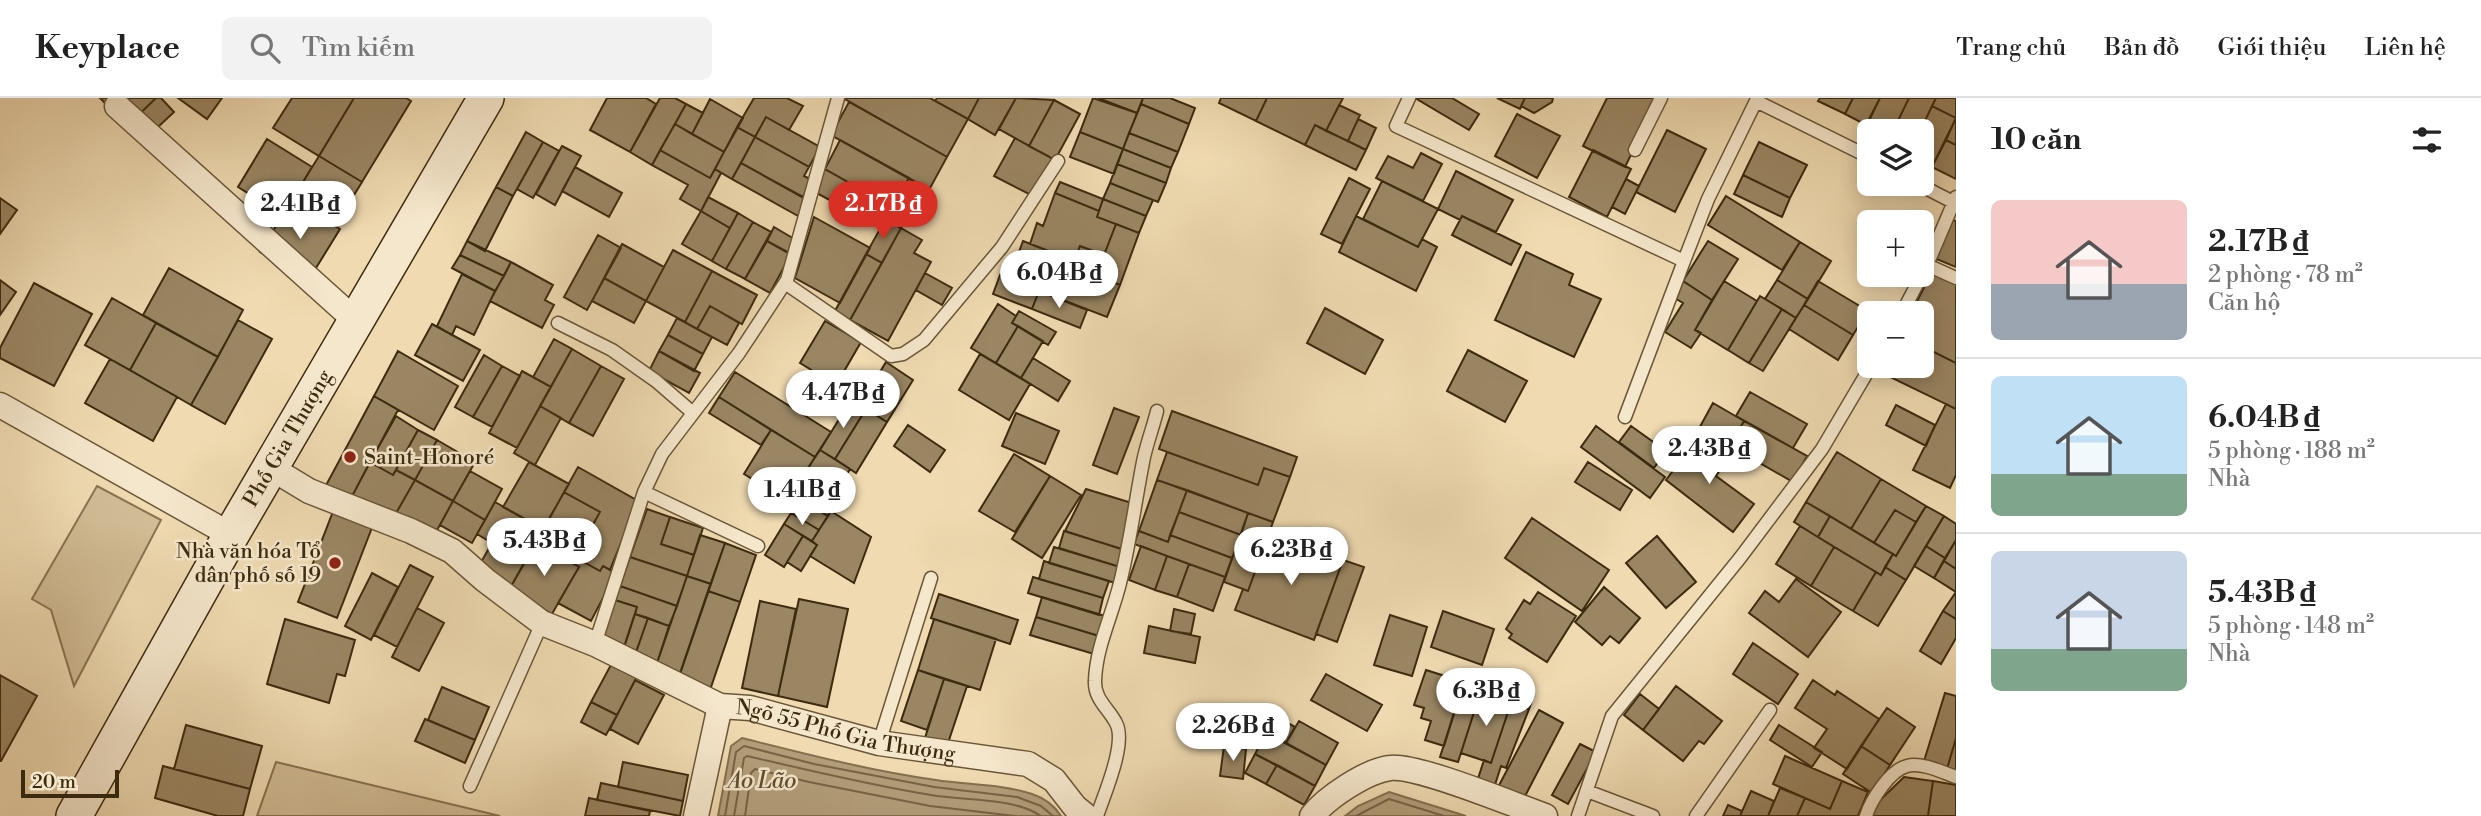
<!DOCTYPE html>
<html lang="vi">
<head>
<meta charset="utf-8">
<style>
  body { margin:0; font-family:"Libre Bodoni",serif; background:#f2f2f2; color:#222; height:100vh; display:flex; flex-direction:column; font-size:26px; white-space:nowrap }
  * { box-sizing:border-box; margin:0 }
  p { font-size:23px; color:#767676 }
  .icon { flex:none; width:38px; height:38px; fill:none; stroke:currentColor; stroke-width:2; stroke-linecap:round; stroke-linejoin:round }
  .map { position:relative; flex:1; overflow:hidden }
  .drawer { display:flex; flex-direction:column; background:#fff; width:525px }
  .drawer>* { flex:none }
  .tools { position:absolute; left:1857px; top:21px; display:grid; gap:14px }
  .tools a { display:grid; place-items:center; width:77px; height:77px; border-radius:10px; background:#fff; box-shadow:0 4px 18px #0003; font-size:35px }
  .scale { position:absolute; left:21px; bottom:18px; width:98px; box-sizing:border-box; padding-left:7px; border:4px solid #3d2b0f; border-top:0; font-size:19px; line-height:24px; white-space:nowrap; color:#3d2b0f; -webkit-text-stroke:5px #f5e7cc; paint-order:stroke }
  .price { position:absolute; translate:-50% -60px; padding:0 16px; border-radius:24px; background:#fff; color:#222; font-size:23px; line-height:46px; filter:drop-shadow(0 2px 4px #0008) }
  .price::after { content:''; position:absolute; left:50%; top:42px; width:21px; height:16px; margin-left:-10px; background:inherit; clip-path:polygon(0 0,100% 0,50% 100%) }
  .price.active { background:#d93025; color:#fff }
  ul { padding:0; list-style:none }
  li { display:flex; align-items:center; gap:21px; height:175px; padding:0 35px }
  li+li { border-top:2px solid #e0e0e0 }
  li span { display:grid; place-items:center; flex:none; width:196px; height:140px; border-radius:10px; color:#555 }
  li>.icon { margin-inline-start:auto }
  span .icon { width:84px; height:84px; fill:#fffc; stroke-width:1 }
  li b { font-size:30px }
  h2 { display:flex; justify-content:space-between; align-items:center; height:84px; padding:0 35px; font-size:30px }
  header { display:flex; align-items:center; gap:42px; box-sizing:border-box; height:98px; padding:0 35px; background:#fff; border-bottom:2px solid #e0e0e0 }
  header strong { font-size:33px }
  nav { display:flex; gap:38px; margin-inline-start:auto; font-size:24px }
  .search { width:490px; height:63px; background:#f2f2f2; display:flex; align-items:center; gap:18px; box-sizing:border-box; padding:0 24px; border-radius:10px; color:#767676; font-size:26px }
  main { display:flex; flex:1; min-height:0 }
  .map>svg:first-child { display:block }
</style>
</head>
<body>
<header>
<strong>Keyplace</strong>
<div class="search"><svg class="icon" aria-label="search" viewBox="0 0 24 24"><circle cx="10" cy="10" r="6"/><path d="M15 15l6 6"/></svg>Tìm kiếm</div>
<nav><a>Trang chủ</a><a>Bản đồ</a><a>Giới thiệu</a><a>Liên hệ</a></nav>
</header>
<main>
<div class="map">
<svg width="1956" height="718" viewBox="0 0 1956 718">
  <rect width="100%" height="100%" fill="#efdab1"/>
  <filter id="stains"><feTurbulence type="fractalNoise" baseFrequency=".00286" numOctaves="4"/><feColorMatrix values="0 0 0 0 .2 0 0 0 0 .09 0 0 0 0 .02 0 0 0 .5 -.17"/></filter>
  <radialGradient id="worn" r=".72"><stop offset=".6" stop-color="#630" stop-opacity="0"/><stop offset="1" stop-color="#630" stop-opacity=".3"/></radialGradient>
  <path fill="#d1bc95" stroke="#877452" stroke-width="2" d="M97,388L161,422L74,588L51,512L32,501Z
    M276,664L500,718H257Z"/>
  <path fill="#b29e7a" stroke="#83704f" stroke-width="2" d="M742,640C806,656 871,673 936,682C967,687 1002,686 1032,696C1044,700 1054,707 1061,718H718L731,648Z
    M1389,694L1466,718H1345L1358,708Z"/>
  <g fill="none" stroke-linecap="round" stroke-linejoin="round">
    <path stroke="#786444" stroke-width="2" d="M725,718L736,654L744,648L814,666L934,689L1017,699L1041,708L1053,718
      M734,718L744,660L747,658C808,672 869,687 931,697C964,703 1013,699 1041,718
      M745,718L751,675L755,671L809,684L930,708L1015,718
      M1356,718L1389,701L1444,718"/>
  </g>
  <path fill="#9a8663" stroke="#3d2b0f" stroke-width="2" d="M100,0H156L127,28Z
    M156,0H161L174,14L142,44L127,28Z
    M178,0H222L207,21Z
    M292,0H354L319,58L273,30Z
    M354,0H406L411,3L362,84L319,58Z
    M607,0H646L656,6L630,54L590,32Z
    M660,0H675L686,6L652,67L630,54Z
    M754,0H787L803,8L789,32L766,19L755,39L737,29Z
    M843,0H930L968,21L947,59Z
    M937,0H979L968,21L935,3Z
    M979,0H1016L995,37L968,21Z
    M1016,0L1054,2L1029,48L999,31Z
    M1093,0L1137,15L1123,51L1080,34Z
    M1098,0H1143L1137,15Z
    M1143,0H1170L1195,10L1189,26L1141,6Z
    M1221,0H1267L1256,23L1219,5Z
    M1267,0H1343L1326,33L1315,27L1305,47L1256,23Z
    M1415,0H1452L1479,16L1469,32Z
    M1497,0H1525L1520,11Z
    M1525,0H1553L1552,4L1534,15L1521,8Z
    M1607,0H1659L1625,69L1583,48Z
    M1820,0H1853L1845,16L1818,3Z
    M1853,0H1880L1866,27L1845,16Z
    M1880,0H1909L1893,33H1869V35L1864,33Z
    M1909,0H1936L1920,33H1893Z
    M1936,0H1956V20L1932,8Z
    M710,1L743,20L724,54L692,36Z
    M1054,2L1080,16L1055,62L1029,48Z
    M849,4L947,59L929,92L831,37Z
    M686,6L703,15L692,36L675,26Z
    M1141,6L1189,26L1178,54L1129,35Z
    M1339,7L1360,17L1348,43L1326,33Z
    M1932,8L1956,20L1927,79L1922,76V33H1920Z
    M1517,16L1560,38L1537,80L1495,58Z
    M766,19L820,49L809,69L755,39Z
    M1956,20V47L1946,42Z
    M1358,21L1376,30L1366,52L1348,43Z
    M675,26L724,54L710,80L660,52Z
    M1315,27L1366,52L1356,72L1305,47Z
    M737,29L755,39L732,81L715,71Z
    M1667,32L1706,51L1675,114L1636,94Z
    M526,34L543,44L513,98L496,89Z
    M1080,34L1123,51L1114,76L1070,59Z
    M1129,35L1178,54L1171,70L1123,51Z
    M755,39L809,69L804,78L812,82L803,99L741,65Z
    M1015,40L1055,62L1031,97L994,78Z
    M267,41L312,69L283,117L238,89Z
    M840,42L909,80L892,109L825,71Z
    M1946,42L1956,47V81L1932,69Z
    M543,44L559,53L533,100L517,91Z
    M1759,44L1807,67L1790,100L1743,77Z
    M562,48L581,58L555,107L536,96Z
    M1123,51L1171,70L1166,85L1117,66Z
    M660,52L710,80L715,71L721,75L701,113L680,101L688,87L652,67Z
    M1593,52L1631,71L1607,119L1569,99Z
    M1421,55L1442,66L1423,103L1376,80L1388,58L1413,70Z
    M319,58L362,84L335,128L292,102Z
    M741,65L807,102L798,118L732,81Z
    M1117,66L1166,85L1158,104L1110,85Z
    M575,69L622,95L609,119L562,93Z
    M825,71L892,109L881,130L813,93Z
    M1456,73L1513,102L1496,134L1462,118L1460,122L1438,111Z
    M1743,77L1790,100L1782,119L1734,96Z
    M909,80L924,89L901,130L885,122Z
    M1349,80L1370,91L1342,146L1321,136Z
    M1626,81L1639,88L1625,116L1612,109Z
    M1382,83L1438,111L1418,149L1363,121Z
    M1060,84L1103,101L1099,113L1055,95Z
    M1110,85L1153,102L1146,118L1103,101Z
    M496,89L513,98L485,153L467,143Z
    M1055,95L1099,113L1097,119L1116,126L1104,157L1080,148L1074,163L1030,146L1037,125L1043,128Z
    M1726,98L1800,144L1782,172L1708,127Z
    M708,99L738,115L730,130L701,113Z
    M0,100L17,112L0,136Z
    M1103,101L1146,118L1139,135L1097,119Z
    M292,102L340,131L308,183L260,154Z
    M701,113L730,130L712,163L682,146Z
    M738,115L753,124L726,171L712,163Z
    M1356,118L1418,149L1422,141L1437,149L1416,193L1339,154Z
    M1462,118L1521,147L1511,167L1452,137Z
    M814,119L870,150L840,205L795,180Z
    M1950,121L1956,123V169L1934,160Z
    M885,122L901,130L882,165L866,156Z
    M753,124L771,134L745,181L726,171Z
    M1116,126L1139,135L1120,187L1072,168L1080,148L1104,157Z
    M774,129L796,142L788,155L767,143Z
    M901,130L922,142L914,155L931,164L888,243L850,222Z
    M598,137L621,150L587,212L564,199Z
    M467,143L511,164L504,178L460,157Z
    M767,143L791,156L770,195L745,181Z
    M1023,143L1074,163L1072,168L1068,166L1062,180L1016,162Z
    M1708,143L1738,161L1712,202L1683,183Z
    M1800,144L1831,163L1808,201L1777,182Z
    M622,146L664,169L646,203L604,180Z
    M673,152L712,173L685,224L646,203Z
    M1526,154L1573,176L1569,187L1601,201L1574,259L1495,222Z
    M866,156L882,165L850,222L835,213Z
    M460,157L504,178L495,193L452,170Z
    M511,164L553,187L545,202L554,207L542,230L490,203Z
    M1068,166L1120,187L1107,219L1055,199Z
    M169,170L243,212L218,259L143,217Z
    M1933,172L1956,184V265L1922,248V215H1911Z
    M712,173L757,197L742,226L710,208L697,231L685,224Z
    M925,175L952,190L942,207L916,192Z
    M462,176L495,193L474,237L456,228L452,237L437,228Z
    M1000,177L1039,193L1032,211L993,196Z
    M604,180L646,203L634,225L592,203Z
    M0,182L16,194L0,217Z
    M1777,182L1808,201L1796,220L1765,201Z
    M1683,183L1712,202L1695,232L1701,235L1691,250L1665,234L1683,205L1673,199Z
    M1724,183L1757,203L1728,252L1695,232Z
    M1818,183L1868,213L1853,237L1804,207Z
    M34,185L92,216L54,288L0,260V250Z
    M1039,193L1087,212L1080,230L1032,211Z
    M1760,198L1782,211L1749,265L1728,252Z
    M112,200L156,225L130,272L85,247Z
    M998,206L1016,218L1012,225L1018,228L996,265L971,250Z
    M1804,207L1853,237L1838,262L1789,231Z
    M710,208L739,225L727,247L697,231Z
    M1325,210L1383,242L1365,276L1307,245Z
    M1782,211L1796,220L1763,273L1749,265Z
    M1019,213L1056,234L1048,247L1012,225Z
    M677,220L712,239L703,256L668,237Z
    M238,222L272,241L225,326L191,307Z
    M825,223L861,244L836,287L800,265Z
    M156,225L218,259L191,307L130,272Z
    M432,226L480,252L463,283L415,257Z
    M1018,228L1043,243L1021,280L996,265Z
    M668,237L703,256L694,273L659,253Z
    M554,241L572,251L551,289L533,279Z
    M1922,248L1956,265V311L1882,275L1885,268H1922Z
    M572,251L601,268L569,325L540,308Z
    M1468,252L1527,283L1505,324L1447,293Z
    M398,253L458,288L434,332L374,298Z
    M659,253L700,275L689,295L649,273Z
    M980,256L1030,286L1009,322L959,292Z
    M484,257L502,268L473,319L455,309Z
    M1033,260L1070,283L1058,303L1021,280Z
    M110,261L177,299L153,343L85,305Z
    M886,264L913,282L887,324L860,307Z
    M502,268L520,278L492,329L473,319Z
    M601,268L624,281L593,338L569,325Z
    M522,273L551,289L517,350L489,335Z
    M735,274L831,334L815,359L719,299Z
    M1750,294L1807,326L1793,350L1736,318Z
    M374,298L398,312L349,404L324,391Z
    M719,299L771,332L761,347L709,315Z
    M851,302L866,311L835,361L820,352Z
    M1713,305L1744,323L1727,353L1696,336Z
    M1946,306L1956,311V377L1950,390L1913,372Z
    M1896,307L1935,327L1926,348L1886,327Z
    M540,308L561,320L535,367L514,355Z
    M1114,310L1139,319L1117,376L1093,367Z
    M866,311L887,324L856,375L835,361Z
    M1172,313L1297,359L1290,379L1264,370L1258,387L1159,351Z
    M1016,315L1059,333L1045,366L1002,348Z
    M396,318L418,332L393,377L370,364Z
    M1744,323L1807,358L1793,384L1730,348Z
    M908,327L945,352L930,374L894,348Z
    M1596,328L1665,379L1650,400L1581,349Z
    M1631,328L1666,353L1654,370L1619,344Z
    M418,332L437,342L415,382L396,372Z
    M771,332L815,359L788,403L744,376Z
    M1698,340L1727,362L1716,378L1754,406L1733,434L1666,382Z
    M437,342L475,364L453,403L415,382Z
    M820,352L850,371L839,389L808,370Z
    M1167,354L1258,387L1264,370L1290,379L1273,424L1157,382Z
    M1837,354L1881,381L1851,431L1806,404Z
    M1014,356L1050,378L1015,434L979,413Z
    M370,364L393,377L396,372L415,382L395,417L349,404Z
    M529,364L569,386L543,431L503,409Z
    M1588,364L1632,392L1620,412L1575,384Z
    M578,369L638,403L610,472L603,468L600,473L575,459L600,414L564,394Z
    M808,370L843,392L828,418L800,401L795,408L788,403Z
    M470,373L502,391L485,422L453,403Z
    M1050,378L1081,397L1042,460L1012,441Z
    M1881,381L1926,408L1916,424L1895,412L1874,445L1851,431Z
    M415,382L453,403L436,434L395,417Z
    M1157,382L1187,392L1168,444L1139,433Z
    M1086,391L1135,406L1121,451L1065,433Z
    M1187,392L1248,415L1241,437L1179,414Z
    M564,394L600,414L572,465L536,445Z
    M800,401L828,418L819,432L791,415Z
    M453,403L485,422L472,445L440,427Z
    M495,404L543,431L529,456L496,438L492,445L477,436Z
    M1806,404L1830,418L1818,439L1794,424Z
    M1926,408L1944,418L1906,482L1885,469L1893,456L1896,458Z
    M334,411L373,427L337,520L298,504Z
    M647,411L670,419L661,446L694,457L687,478L630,459Z
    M1895,412L1916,424L1896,458L1874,445Z
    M831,413L871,439L854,485L810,458L817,447L812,443Z
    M1179,414L1241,437L1232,460L1170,437Z
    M791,415L819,432L812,443L784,426Z
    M1248,415L1273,424L1248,493L1224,484Z
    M1830,418L1893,456L1881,477L1818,439Z
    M1944,418L1956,426V442L1945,460L1926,448Z
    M670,419L703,430L694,457L661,446Z
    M1532,420L1609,472L1582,513L1505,460Z
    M784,426L803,438L784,469L765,457Z
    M1800,428L1834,449L1811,488L1776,466Z
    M1064,433L1125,452L1120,469L1059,450Z
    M1139,433L1168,444L1170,437L1232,460L1225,479L1134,446Z
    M1269,435L1343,462L1314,542L1235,512L1243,491L1248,493Z
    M700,437L725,445L711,486L687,478Z
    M496,438L529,456L509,492L476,473Z
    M803,438L817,447L801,473L787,464Z
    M1657,438L1696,484L1666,510L1626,465Z
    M1956,442V471L1944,463Z
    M536,445L579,469L552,516L509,492Z
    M725,445L756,457L740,504L708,493Z
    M1141,448L1167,458L1155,492L1129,482Z
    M1926,448L1945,460L1934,480L1914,468Z
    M1054,449L1120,469L1115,485L1049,465Z
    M1834,449L1876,474L1853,513L1811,488Z
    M1167,458L1189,466L1177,499L1155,492Z
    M575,459L600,473L603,468L616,475L591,523L558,505L579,469L572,465Z
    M630,459L687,478L677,508L620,488Z
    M1343,462L1364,469L1337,544L1316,536Z
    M1044,463L1109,483L1103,500L1039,481Z
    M1944,463L1956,471V494L1934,480Z
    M1189,466L1225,479L1213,513L1177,499Z
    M410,467L433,479L397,549L374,537Z
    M1885,469L1906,482L1878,528L1853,513L1876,474L1881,477Z
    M372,475L398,489L371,542L345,528Z
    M687,478L711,486L680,576L656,568Z
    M1033,479L1103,500L1099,517L1028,495Z
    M1796,481L1841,514L1808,559L1749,515L1765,493L1779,504Z
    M620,488L677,508L669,528L635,516L637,509L615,502Z
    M1604,489L1640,520L1619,545L1610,538L1602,547L1575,524Z
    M708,493L740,504L709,595L677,584Z
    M1538,494L1576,518L1547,564L1509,540L1512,536L1506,531L1524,502L1530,506Z
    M1956,494V521L1943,513Z
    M939,496L1018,522L1010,546L931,520Z
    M1042,499L1105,518L1099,538L1036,519Z
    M799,501L848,511L827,609L778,598Z
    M615,502L637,509L623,552L601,544Z
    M760,503L796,511L778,598L742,590Z
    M417,510L444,525L419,573L392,559Z
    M1174,511L1195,516L1191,536L1170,533Z
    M1443,513L1494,531L1482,567L1431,549Z
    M1943,513L1956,521V540L1941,566L1920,553Z
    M635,516L648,520L634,560L622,556Z
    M1390,517L1427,529L1412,578L1374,567Z
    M1036,519L1099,538L1094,556L1030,537Z
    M648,520L669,528L656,568L634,560Z
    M285,521L355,542L345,578L337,576L329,605L267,586Z
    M934,521L996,541L980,592L918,572Z
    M1149,528L1200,539L1195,565L1144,555Z
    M1753,545L1798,576L1778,606L1733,576Z
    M613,563L638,577L617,617L591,604Z
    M918,572L944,581L927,632L901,623Z
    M1426,572L1464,584L1444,648L1425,642L1431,623L1421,620L1424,610L1414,607Z
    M1326,576L1382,607L1367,633L1311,602Z
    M0,577L37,598L1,663H0Z
    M944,581L967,588L946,651L924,643Z
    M1485,581L1534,597L1529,611L1480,595Z
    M635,582L664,597L638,646L610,631Z
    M1813,582L1835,597L1837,593L1879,621L1847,671L1814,650L1827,631L1795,610Z
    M1676,588L1722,623L1704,646L1699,643L1683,663L1643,632Z
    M442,589L489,609L475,642L428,622Z
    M1480,595L1511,605L1491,665L1461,655Z
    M1945,595L1956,598V640L1947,671L1924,663Z
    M1460,596L1478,602L1458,664L1440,659Z
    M1640,596L1659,611L1643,632L1624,617Z
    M591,604L617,617L606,637L581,624Z
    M1511,605L1529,611L1506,670L1501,668L1493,693L1476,687L1484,662L1491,665Z
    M1887,610L1915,629L1890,667L1861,648Z
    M1539,612L1563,625L1522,704L1497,691Z
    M1275,618L1295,629L1286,645L1266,635Z
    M425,621L475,642L465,665L415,643Z
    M1299,623L1338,645L1326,667L1286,645Z
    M1227,625L1248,628L1246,651L1224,648Z
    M186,627L262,648L250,691L174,671Z
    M1779,627L1822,654L1812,669L1770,642Z
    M1266,635L1326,667L1315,688L1255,656Z
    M1956,640V673L1947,671Z
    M1580,646L1596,654L1568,706L1552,697Z
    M1224,648L1246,651L1243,681L1220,678Z
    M1861,648L1890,667L1872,695L1843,676Z
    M1255,656L1277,667L1266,686L1245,675Z
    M1785,658L1842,683L1830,711L1773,686Z
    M623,664L688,677L683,703L618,689Z
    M1277,667L1315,688L1304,707L1266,686Z
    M163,668L250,691L243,718H218L155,700Z
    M1904,679L1933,683L1928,718H1871L1872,710Z
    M1904,679L1933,683L1928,718H1871L1872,710Z
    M1842,683L1868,694L1858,718H1797L1805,700L1830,711Z
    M1933,683L1956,687V718H1928Z
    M601,685L683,703L680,718L597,702Z
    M1780,690L1805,700L1797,718H1768Z
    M1751,693L1774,703L1768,718H1740Z
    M589,700L650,713L649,718H585Z
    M1728,707L1742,713L1740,718H1723Z"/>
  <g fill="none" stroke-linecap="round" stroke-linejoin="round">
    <g stroke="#6a5738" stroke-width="15">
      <path id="lane" d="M1409,0L1396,28L1684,163L1708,101L1756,3L1869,59
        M1635,52L1661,0
        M1918,86L1953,104
        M1927,167L1956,180
        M785,185L891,258L903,256L924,242L1002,149L1058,63
        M1902,215L1927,167L1956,99
        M558,225L612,252L656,283L693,315
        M1625,319L1684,163
        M644,394L758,448
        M595,546L644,394L662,356L739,255L787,182L838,0
        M879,645L931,480
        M470,688L542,525
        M1587,693L1653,718
        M1097,718C1104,697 1127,645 1116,625C1109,611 1094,601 1095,583C1096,549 1112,518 1120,485C1130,445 1135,405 1143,364C1146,347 1153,330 1157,313
        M1578,718L1612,618L1740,460L1822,351L1871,268
        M1696,718L1770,612
        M1866,718C1871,702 1890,672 1907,668C1922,664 1942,674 1956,679"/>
    </g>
    <g stroke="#6a5738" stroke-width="27">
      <g id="street">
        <path d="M117,8L356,223"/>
        <path d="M0,307L231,437"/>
        <path id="s1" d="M271,370L309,393L411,433L452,453L485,482L542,525L595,546L720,608L750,610L879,645L1028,666L1054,682L1075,709L1086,718"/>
        <path d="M696,718L720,608"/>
        <path d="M1312,718C1326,700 1366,673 1390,670C1416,666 1514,707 1545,718"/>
      </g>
    </g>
    <g stroke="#3d2b0f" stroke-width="38">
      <g id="secondary">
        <path id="s2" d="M74,718L231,437L486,0"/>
      </g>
    </g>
    <use href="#lane" stroke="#f5e7cc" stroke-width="12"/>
    <use href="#street" stroke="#f5e7cc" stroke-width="24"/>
    <use href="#secondary" stroke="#f5e7cc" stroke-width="35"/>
  </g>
  <g fill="#8f2418" stroke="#f5e7cc" stroke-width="2.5">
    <circle cx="350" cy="359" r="7"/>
    <circle cx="335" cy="465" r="7"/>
  </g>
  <g text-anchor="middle" stroke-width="5" stroke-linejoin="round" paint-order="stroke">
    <g font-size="21" fill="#3d2b0f" stroke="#f5e7cc">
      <text dy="7" stroke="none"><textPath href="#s2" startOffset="434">Phố Gia Thượng</textPath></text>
      <text dy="7" stroke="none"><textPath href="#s1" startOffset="640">Ngõ 55 Phố Gia Thượng</textPath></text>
    </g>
    <g font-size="21" fill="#3d2b0f" stroke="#f5e7cc" text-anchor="start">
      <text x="364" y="366">Saint-Honoré</text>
      <text x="321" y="460" text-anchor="end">Nhà văn hóa Tổ<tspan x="321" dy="24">dân phố số 19</tspan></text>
    </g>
    <g font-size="23" font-style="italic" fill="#604e2f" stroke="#f5e7cc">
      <text x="762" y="690">Ao Lão</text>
    </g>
  </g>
  <rect width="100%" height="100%" filter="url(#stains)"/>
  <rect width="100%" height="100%" fill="url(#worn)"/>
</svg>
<div class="tools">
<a><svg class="icon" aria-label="layers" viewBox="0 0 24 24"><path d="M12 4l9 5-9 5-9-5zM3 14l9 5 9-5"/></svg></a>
<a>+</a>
<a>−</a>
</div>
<div class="scale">20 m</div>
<b class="price" style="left:300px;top:143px">2.41B ₫</b>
<b class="price active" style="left:883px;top:143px">2.17B ₫</b>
<b class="price" style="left:1059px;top:212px">6.04B ₫</b>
<b class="price" style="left:843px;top:332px">4.47B ₫</b>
<b class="price" style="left:1709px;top:388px">2.43B ₫</b>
<b class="price" style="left:802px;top:429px">1.41B ₫</b>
<b class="price" style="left:544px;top:480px">5.43B ₫</b>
<b class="price" style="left:1291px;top:489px">6.23B ₫</b>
<b class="price" style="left:1486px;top:630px">6.3B ₫</b>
<b class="price" style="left:1233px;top:665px">2.26B ₫</b>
</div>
<section class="drawer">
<h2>10 căn<svg class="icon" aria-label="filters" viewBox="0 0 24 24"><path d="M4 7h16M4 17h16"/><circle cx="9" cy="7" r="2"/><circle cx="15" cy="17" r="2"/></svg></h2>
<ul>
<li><span style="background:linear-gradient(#f6c9c9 60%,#9aa5b1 0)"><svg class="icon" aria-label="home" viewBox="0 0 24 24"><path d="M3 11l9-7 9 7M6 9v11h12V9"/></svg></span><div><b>2.17B ₫</b><p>2 phòng · 78 m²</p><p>Căn hộ</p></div></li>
<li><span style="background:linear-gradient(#bfe0f5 70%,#7fa58c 0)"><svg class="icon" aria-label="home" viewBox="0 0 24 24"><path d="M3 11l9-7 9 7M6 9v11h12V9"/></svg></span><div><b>6.04B ₫</b><p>5 phòng · 188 m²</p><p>Nhà</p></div></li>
<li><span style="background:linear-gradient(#c9d6e8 70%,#7fa58c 0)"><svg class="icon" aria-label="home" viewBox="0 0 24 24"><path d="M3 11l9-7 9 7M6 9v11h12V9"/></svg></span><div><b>5.43B ₫</b><p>5 phòng · 148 m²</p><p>Nhà</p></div></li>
</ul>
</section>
</main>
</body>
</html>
